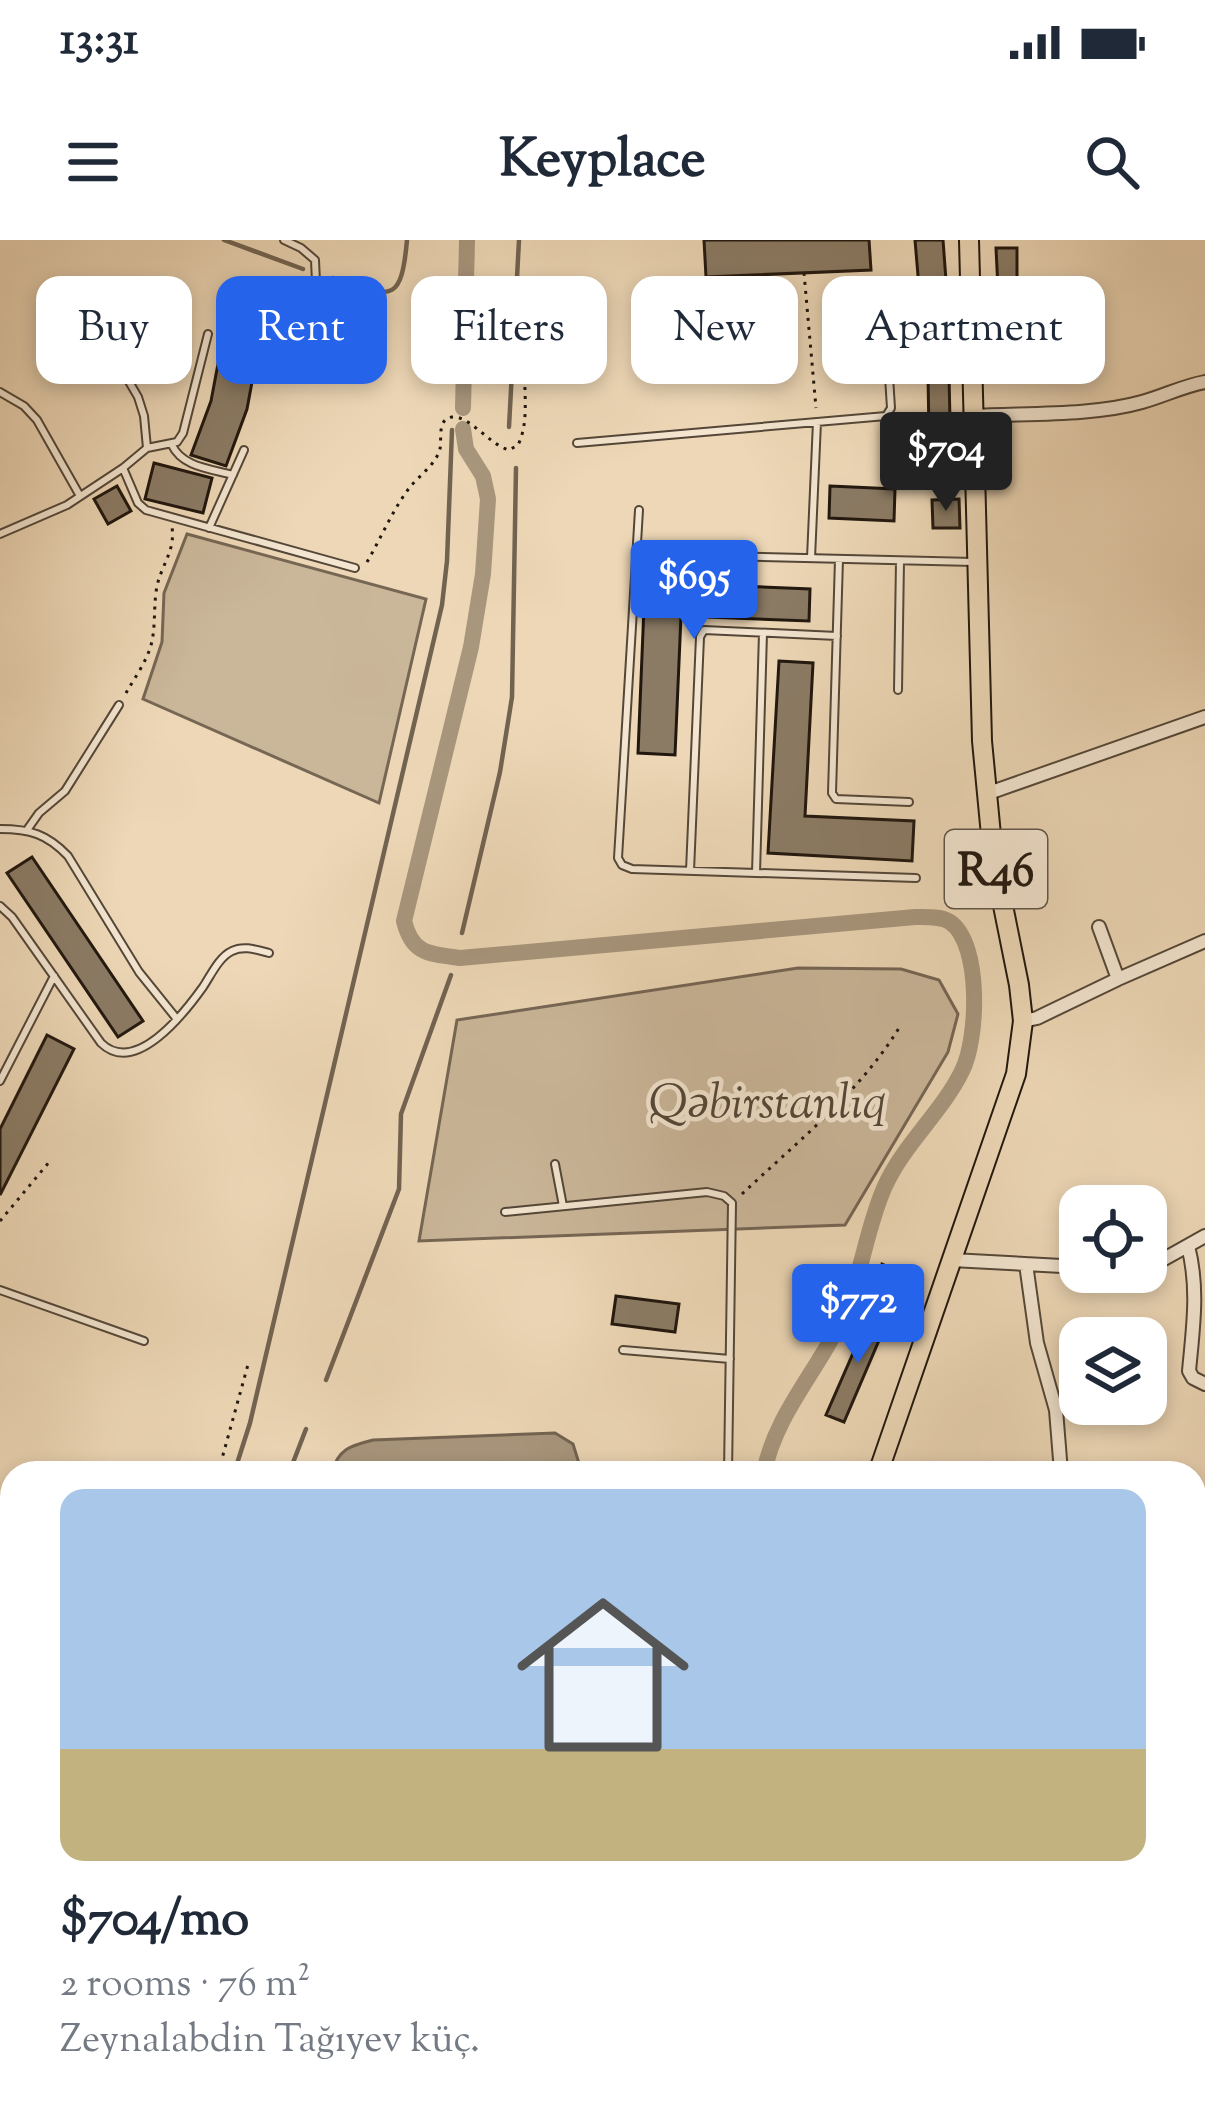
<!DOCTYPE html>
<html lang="en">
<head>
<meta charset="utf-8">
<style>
  body { margin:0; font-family:"Sorts Mill Goudy",serif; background:#f6f6f7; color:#1f2937; height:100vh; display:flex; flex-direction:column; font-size:45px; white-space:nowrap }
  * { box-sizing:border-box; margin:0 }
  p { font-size:39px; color:#747a83 }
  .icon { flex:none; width:66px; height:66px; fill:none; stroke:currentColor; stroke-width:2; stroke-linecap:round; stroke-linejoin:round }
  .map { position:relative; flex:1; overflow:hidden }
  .sheet { position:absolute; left:0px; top:1221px; width:1206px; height:663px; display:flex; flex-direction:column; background:#fff; border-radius:36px 36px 0 0; box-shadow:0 6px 18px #0003 }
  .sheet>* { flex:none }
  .top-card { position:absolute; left:36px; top:36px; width:1134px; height:108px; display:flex; gap:24px }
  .tools { position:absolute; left:1059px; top:945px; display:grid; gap:24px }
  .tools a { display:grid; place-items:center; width:108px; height:108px; border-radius:24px; background:#fff; box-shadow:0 6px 18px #0003; font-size:60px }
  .price { position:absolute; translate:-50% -102px; padding:0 27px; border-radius:12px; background:#2563eb; color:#fff; font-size:39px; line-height:78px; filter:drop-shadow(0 3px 6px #0008) }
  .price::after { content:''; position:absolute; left:50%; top:72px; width:36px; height:27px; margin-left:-18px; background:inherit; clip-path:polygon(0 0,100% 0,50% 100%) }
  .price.active { background:#222; color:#fff }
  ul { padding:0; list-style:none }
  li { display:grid; align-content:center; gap:24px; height:636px; padding:0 60px }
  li+li { border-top:3px solid #e0e1e3 }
  li span { display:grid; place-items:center; height:372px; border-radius:24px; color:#555 }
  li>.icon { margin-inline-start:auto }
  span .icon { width:216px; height:216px; fill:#fffc; stroke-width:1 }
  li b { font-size:51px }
  .chip { padding:0 42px; border-radius:24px; background:#fff; box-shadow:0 6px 18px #0003; font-size:42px; line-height:108px }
  .chip.active { background:#2563eb; color:#fff }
  .status { display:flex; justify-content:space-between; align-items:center; height:84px; padding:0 60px; background:#fff; direction:ltr }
  .status svg { height:33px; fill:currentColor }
  header { display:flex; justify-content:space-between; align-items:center; height:156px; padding:0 60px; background:#fff; font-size:54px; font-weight:700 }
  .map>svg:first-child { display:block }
</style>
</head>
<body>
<div class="status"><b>13:31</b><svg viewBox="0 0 49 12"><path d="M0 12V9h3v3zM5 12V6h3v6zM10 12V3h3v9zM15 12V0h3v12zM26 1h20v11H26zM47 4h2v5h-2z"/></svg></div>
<header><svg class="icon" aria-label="menu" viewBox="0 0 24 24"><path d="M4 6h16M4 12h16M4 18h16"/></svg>Keyplace<svg class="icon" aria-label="search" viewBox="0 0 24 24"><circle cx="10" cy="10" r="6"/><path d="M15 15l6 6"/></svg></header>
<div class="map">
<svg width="1205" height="1882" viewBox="0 0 1205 1882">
  <rect width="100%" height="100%" fill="#edd7b6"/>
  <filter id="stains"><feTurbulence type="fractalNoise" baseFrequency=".00167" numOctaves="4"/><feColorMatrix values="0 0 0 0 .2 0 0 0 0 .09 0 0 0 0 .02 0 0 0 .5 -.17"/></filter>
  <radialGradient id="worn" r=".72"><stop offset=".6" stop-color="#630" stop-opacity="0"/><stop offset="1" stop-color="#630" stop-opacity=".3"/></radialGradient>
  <path fill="#cab699" stroke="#766654" stroke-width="3" d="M187,294L426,359L379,563L143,459L162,402L164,353Z
    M798,728L901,729L939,740L958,774L948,812L845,985L419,1001L457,780Z"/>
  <path fill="#a8967d" stroke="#726351" stroke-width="3" d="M555,1193L573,1204L582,1233H331C339,1209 349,1206 373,1200Z
    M424,1872H551L553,1882H423Z"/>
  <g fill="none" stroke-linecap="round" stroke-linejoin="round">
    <path stroke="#726351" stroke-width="4.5" d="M224,0L303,29
      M333,38C389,56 401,68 407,0
      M509,187L519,0
      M462,693L500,532L512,457L516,228
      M326,1140L399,949L401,874L451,735
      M234,1233L250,1183L442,365L447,321L452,190
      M289,1233L306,1189
      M124,1872L125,1882
      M175,1872L176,1882"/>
    <path stroke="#a8967d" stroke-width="16" d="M463,168L467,0
      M463,189L466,209L483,236L488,259L483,334L471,407L404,681C412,714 429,714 460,718L915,677C926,677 941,676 950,682C982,704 978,800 962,831C942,872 904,904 885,946C866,988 862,1035 843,1077C819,1129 774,1176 764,1233
      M575,1872L577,1882"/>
  </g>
  <path fill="#8b7b65" stroke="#21170e" stroke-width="3" d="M704,0H869L871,30L706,37Z
    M915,0H943L949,81L922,83Z
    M996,8H1017V39H1025L1026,89L1000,90Z
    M224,92L260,99L247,169L226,226L191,215L211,161Z
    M778,109L779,137L694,142L692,113Z
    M949,135L950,181L953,180V193L929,194L928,136Z
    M154,223L212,238L203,273L145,259Z
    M117,246L131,271L108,284L94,259Z
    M830,246L895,249L894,281L829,278Z
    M959,259L960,288H933L932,260Z
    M645,342L810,349L809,381L681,376L675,515L638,513Z
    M779,421L813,423L805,576L914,581L912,621L768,613Z
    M32,617L143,781L118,797L7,633Z
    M47,795L74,809L0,955V889Z
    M882,1024L898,1031L884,1063L868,1056Z
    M616,1056L679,1064L675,1092L612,1084Z
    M872,1070L889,1077L844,1182L826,1175Z"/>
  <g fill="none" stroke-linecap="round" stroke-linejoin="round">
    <g stroke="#544738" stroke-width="10">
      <path id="service" d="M284,0L301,8L315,20L316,42
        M65,84L95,96L107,104L138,157L144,176L147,208
        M927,110L968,107
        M0,152L24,166L37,180L80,256
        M577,203L886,176L891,168L887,105
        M172,205C182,227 211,229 233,235
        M123,228L138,263L146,270L355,328
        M639,270L618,618L622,625L632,629L916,638
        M209,288L244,210
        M0,294L67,265L123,228L147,208L177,202L183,193L208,94
        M638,314L974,322
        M811,318L817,182
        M839,319L832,553L836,559L909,562
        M898,450L900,321
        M0,589C30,589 47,594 68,616L139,732L176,778
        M27,590L39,573L65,551L119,465
        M690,631L700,397L704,390L837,396
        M756,633L763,393
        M0,666L12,677L101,803C135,836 183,775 203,747C211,735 219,717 232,711C244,705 257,710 269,713
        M0,841L54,736
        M555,924L563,966
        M505,972L707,952L724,956L732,963L728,1233
        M0,1050L144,1101
        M623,1110L730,1119"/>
    </g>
    <g stroke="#544738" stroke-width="16">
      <path id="minor" d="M973,176C1025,173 1093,176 1142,162C1164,156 1183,146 1205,142
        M986,554L1205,477
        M1099,687L1118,739
        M1023,781L1037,778L1118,739L1205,701
        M1188,1006C1199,1048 1193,1088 1189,1131L1193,1138L1205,1144
        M952,1020L1080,1027
        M1026,1024L1037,1103L1056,1170L1061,1232
        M1146,1025L1164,1019L1205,996
        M0,1363L12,1327
        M0,1378L12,1382
        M0,1429L12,1394
        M1196,1578L1205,1552
        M234,1872L235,1882"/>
    </g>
    <g stroke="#21170e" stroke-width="22">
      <path id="primary" d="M878,1233L1016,834L1023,781L1019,745L993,616L982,501L969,0
        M779,1872V1882"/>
    </g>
    <path stroke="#21170e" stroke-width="3" stroke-dasharray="3 6" stroke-linecap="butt" d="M804,33L816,168
      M367,322C381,298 393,269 410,247C420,235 436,224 440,209C442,198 437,179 452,177C469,175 490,205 509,210L518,205C541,158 494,92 578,88
      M126,453C135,437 148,420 152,401C156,382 153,361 158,342C164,321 175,310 172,287
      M742,954C797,902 859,853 899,788
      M0,981L50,921
      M218,1233L249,1121
      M0,1644L12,1645"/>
    <use href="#service" stroke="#f3e5d0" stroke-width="6"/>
    <use href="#minor" stroke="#f3e5d0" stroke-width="12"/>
    <use href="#primary" stroke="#edd7b6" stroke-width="18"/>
  </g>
  <g text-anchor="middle" stroke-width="9" stroke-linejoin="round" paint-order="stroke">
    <rect fill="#f3e5d0" stroke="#605548" stroke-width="3" x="945" y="590" width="102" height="78" rx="9"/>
    <g font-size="45" font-weight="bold" fill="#21170e">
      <text x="996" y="645">R46</text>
    </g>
    <g font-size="48" font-style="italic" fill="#544738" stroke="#f3e5d0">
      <text x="768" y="877">Qəbirstanlıq</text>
    </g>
  </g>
  <rect width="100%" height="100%" filter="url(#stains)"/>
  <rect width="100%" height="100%" fill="url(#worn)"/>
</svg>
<div class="tools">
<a><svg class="icon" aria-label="locate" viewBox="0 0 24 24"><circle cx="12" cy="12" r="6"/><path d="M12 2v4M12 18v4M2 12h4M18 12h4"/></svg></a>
<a><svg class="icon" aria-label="layers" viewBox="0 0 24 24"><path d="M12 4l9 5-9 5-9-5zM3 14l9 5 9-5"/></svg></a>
</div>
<b class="price active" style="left:946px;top:274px">$704</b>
<b class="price" style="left:694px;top:402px">$695</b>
<b class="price" style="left:858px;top:1126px">$772</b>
<div class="top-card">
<a class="chip">Buy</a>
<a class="chip active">Rent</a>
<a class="chip">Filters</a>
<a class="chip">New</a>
<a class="chip">Apartment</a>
</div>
<section class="sheet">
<ul>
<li><span style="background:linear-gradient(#a9c7e8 70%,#c2b280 0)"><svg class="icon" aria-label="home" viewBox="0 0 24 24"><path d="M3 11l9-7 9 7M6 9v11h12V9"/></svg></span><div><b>$704/mo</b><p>2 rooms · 76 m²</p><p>Zeynalabdin Tağıyev küç.</p></div></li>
</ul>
</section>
</div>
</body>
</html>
